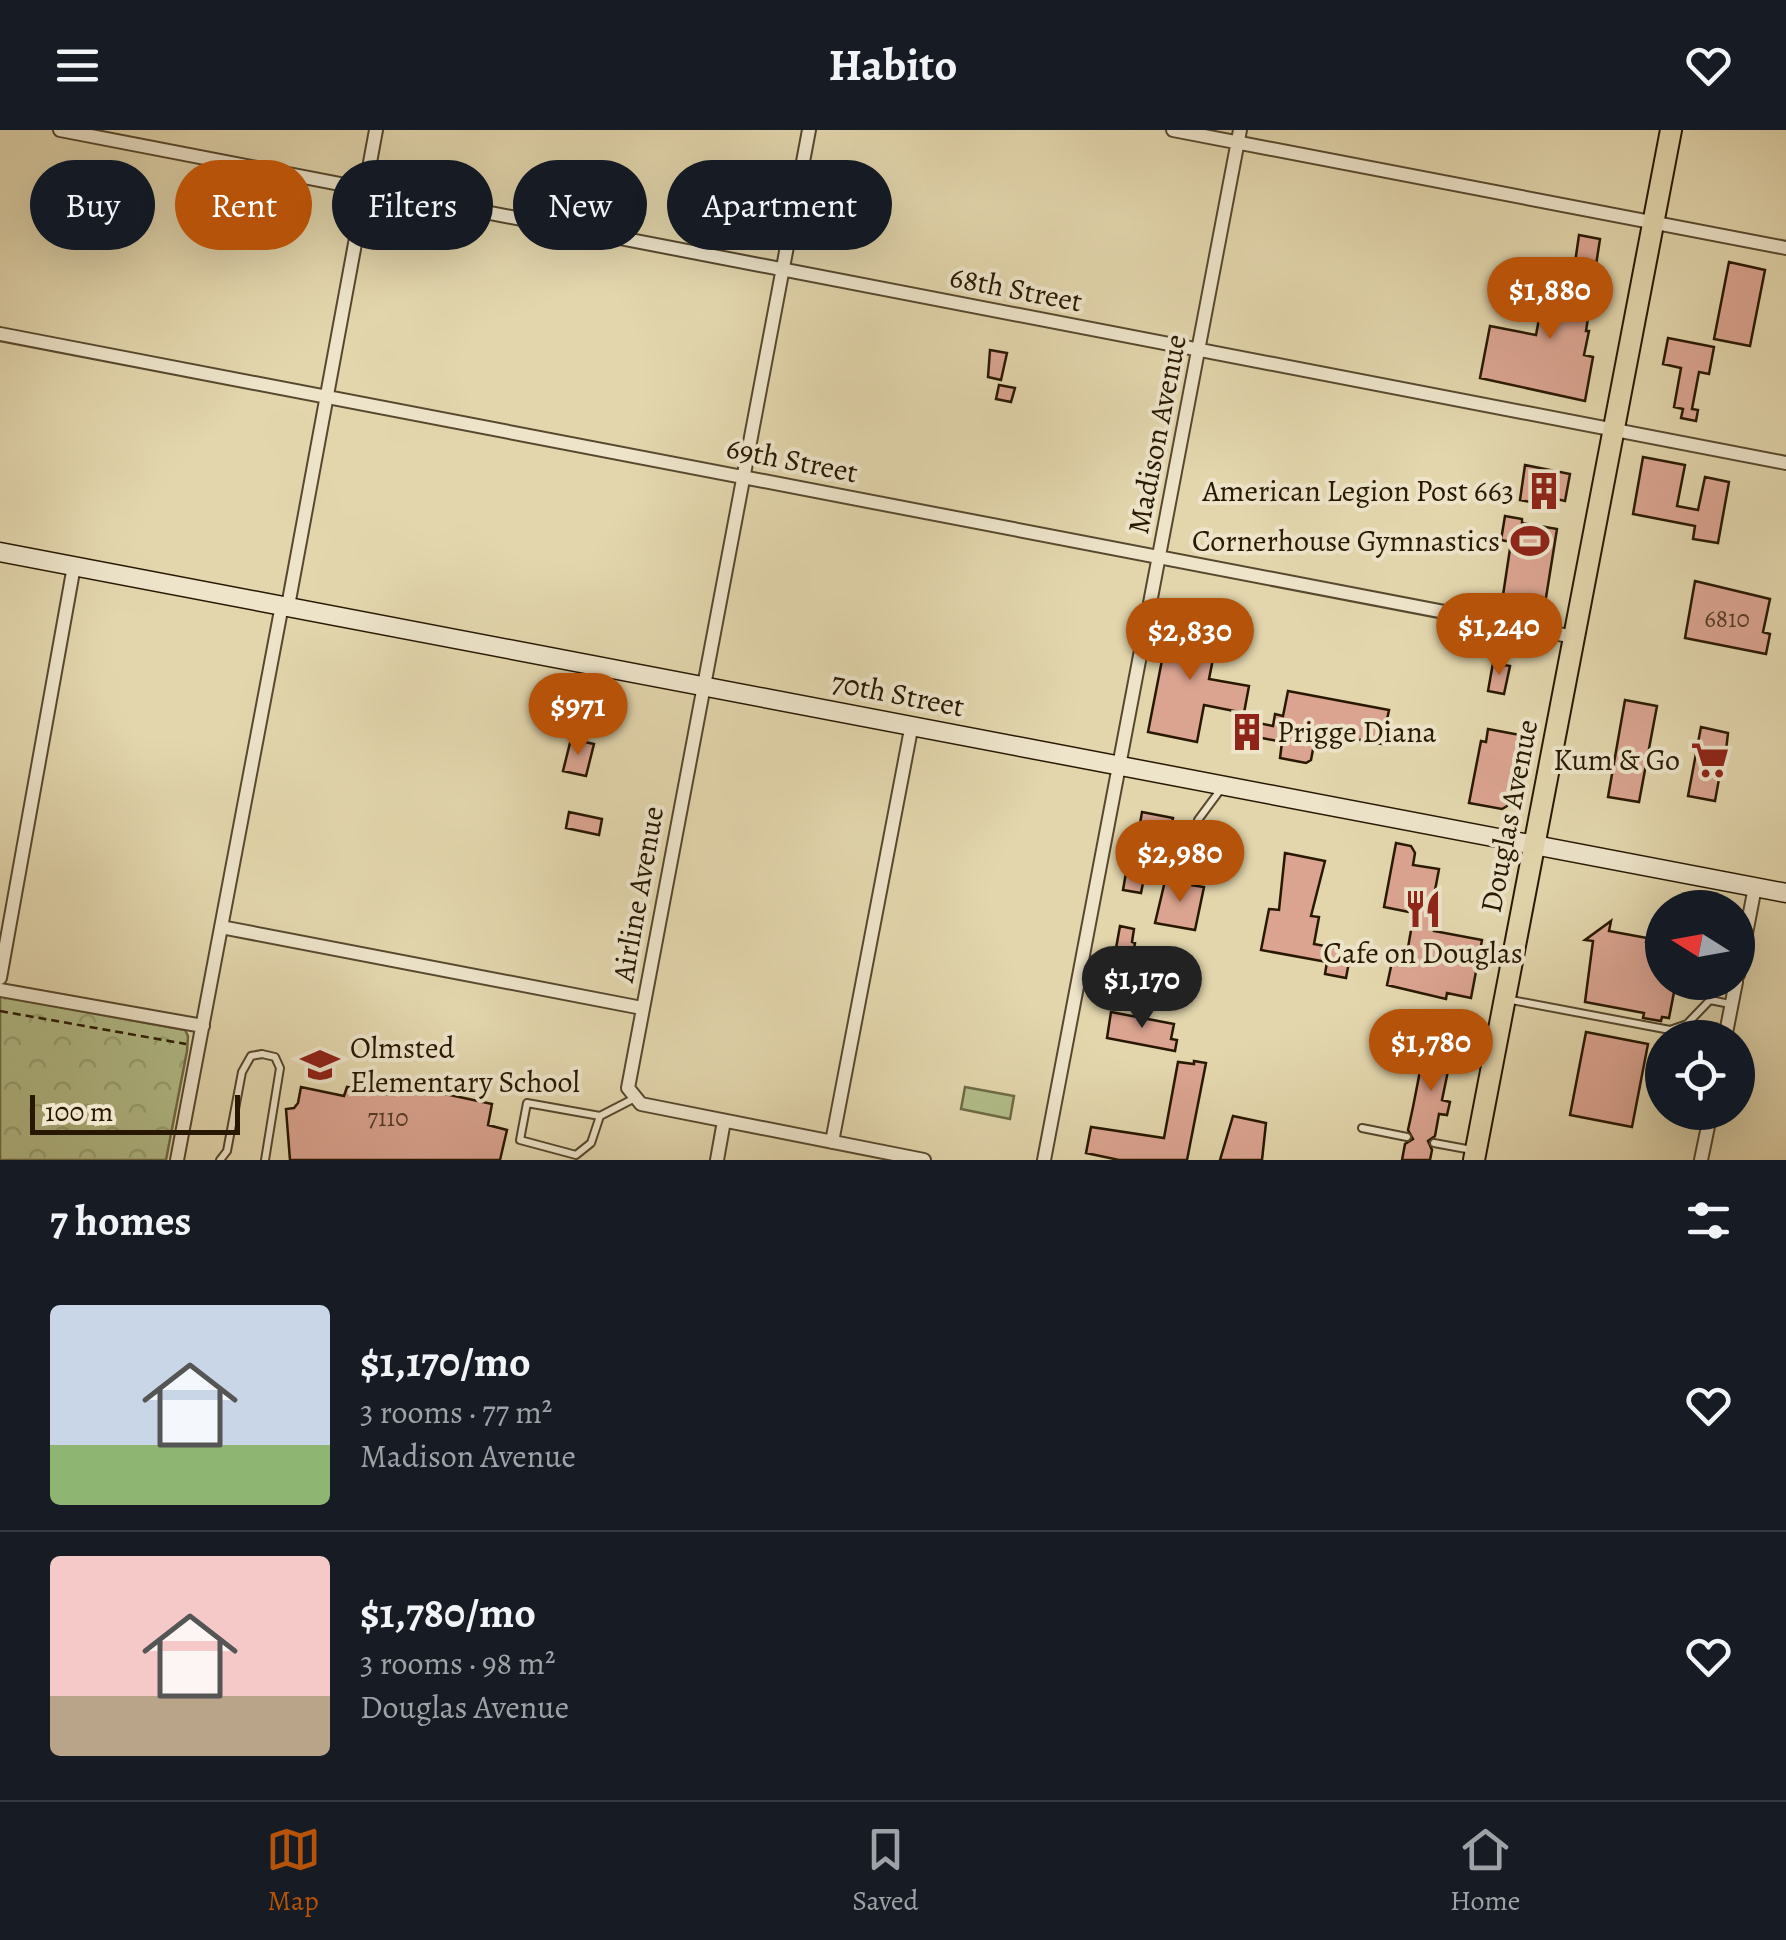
<!DOCTYPE html>
<html lang="en">
<head>
<meta charset="utf-8">
<style>
  body { margin:0; font-family:Alegreya,serif; background:#20242c; color:#f1f3f6; height:100vh; display:flex; flex-direction:column; font-size:38px; white-space:nowrap }
  * { box-sizing:border-box; margin:0 }
  p { font-size:32px; color:#9ea1a6 }
  .icon { flex:none; width:55px; height:55px; fill:none; stroke:currentColor; stroke-width:2; stroke-linecap:round; stroke-linejoin:round }
  .map { position:relative; height:1030px; overflow:hidden }
  .side { display:flex; flex-direction:column; background:#171b24; flex:1 }
  .side>* { flex:none }
  .top-card { position:absolute; left:30px; top:30px; width:1000px; height:90px; display:flex; gap:20px }
  .needle { width:65px; rotate:281deg }
  .tools { position:absolute; left:1645px; top:760px; display:grid; gap:20px }
  .tools a { display:grid; place-items:center; width:110px; height:110px; border-radius:50%; background:#171b24; box-shadow:0 10px 40px #0002; font-size:50px }
  .scale { position:absolute; left:30px; bottom:25px; width:210px; box-sizing:border-box; padding-left:10px; border:5px solid #281802; border-top:0; font-size:28px; line-height:35px; white-space:nowrap; color:#281802; -webkit-text-stroke:8px #ede4ca; paint-order:stroke }
  .price { position:absolute; translate:-50% -85px; padding:0 22px; border-radius:35px; background:#b45309; color:#fff; font-size:32px; line-height:65px; filter:drop-shadow(0 2px 5px #0008) }
  .price::after { content:''; position:absolute; left:50%; top:60px; width:30px; height:22px; margin-left:-15px; background:inherit; clip-path:polygon(0 0,100% 0,50% 100%) }
  .price.selected { background:#222; color:#fff }
  ul { padding:0; list-style:none }
  li { display:flex; align-items:center; gap:30px; height:250px; padding:0 50px }
  li+li { border-top:2px solid #363941 }
  li span { display:grid; place-items:center; flex:none; width:280px; height:200px; border-radius:10px; color:#555 }
  li>.icon { margin-inline-start:auto }
  span .icon { width:120px; height:120px; fill:#fffc; stroke-width:1 }
  li b { font-size:42px }
  h2 { display:flex; justify-content:space-between; align-items:center; height:120px; padding:0 50px; font-size:42px }
  .pill { padding:0 35px; border-radius:45px; background:#171b24; box-shadow:0 10px 40px #0002; font-size:35px; line-height:90px }
  .pill.selected { background:#b45309; color:#fff }
  header { display:flex; justify-content:space-between; align-items:center; height:130px; padding:0 50px; background:#171b24; font-size:45px; font-weight:600 }
  .tabs { display:flex; justify-content:space-around; align-items:center; height:140px; border-top:2px solid #363941; background:#171b24; font-size:28px; color:#9ea1a6 }
  .tabs a { display:grid; justify-items:center; gap:5px }
  .tabs .selected { color:#b45309 }
  .map>svg:first-child { display:block }
</style>
</head>
<body>
<header><svg class="icon" aria-label="menu" viewBox="0 0 24 24"><path d="M4 6h16M4 12h16M4 18h16"/></svg>Habito<svg class="icon" aria-label="heart" viewBox="0 0 24 24"><path d="M12 20l-8-8c-3-5 5-10 8-4 3-6 11-1 8 4z"/></svg></header>
<div class="map">
<svg width="1786" height="1030" viewBox="0 0 1786 1030">
  <defs>
    <pattern id="forest-crowns" width="20" height="18" patternUnits="userSpaceOnUse" patternTransform="scale(2.5)"><rect width="20" height="18" fill="#b3be8a"/><path d="M2 6a3 3 0 1 1 6 0M12 15a3 3 0 1 1 6 0" fill="none" stroke="#9aa375"/></pattern>
  </defs>
  <rect width="100%" height="100%" fill="#e3d6ad"/>
  <filter id="stains"><feTurbulence type="fractalNoise" baseFrequency=".002" numOctaves="4"/><feColorMatrix values="0 0 0 0 .2 0 0 0 0 .09 0 0 0 0 .02 0 0 0 .5 -.17"/></filter>
  <radialGradient id="worn" r=".72"><stop offset=".6" stop-color="#630" stop-opacity="0"/><stop offset="1" stop-color="#630" stop-opacity=".3"/></radialGradient>
  <path fill="#b3be8a" stroke="#6e6b46" stroke-width="2.5" d="M965,957L1014,966L1010,989L961,979Z"/>
  <path fill="url(#forest-crowns)" stroke="#6e6b46" stroke-width="2.5" d="M0,866L185,900L188,906L187,921L166,1030H0Z"/>
  <path fill="#dba491" stroke="#281802" stroke-width="2.5" d="M1579,105L1600,109L1586,201H1589L1584,225L1593,227L1585,271L1480,248L1490,196L1536,205L1539,189L1555,192L1556,189L1564,190L1567,188Z
    M1729,132L1765,140L1750,216L1714,209Z
    M1668,208L1714,217L1709,244L1699,242L1692,279L1698,280L1696,291L1681,288L1683,279L1674,277L1681,238L1663,234Z
    M990,220L1007,223L1001,250L988,247Z
    M999,255L1015,258L1011,272L996,269Z
    M1643,327L1685,335L1677,376L1698,380L1705,347L1729,352L1718,413L1693,409L1695,396L1633,384Z
    M1525,335L1570,344L1565,371L1548,367L1546,375L1520,370Z
    M1505,386L1522,389V393L1557,399L1544,480L1502,472L1511,412L1501,410Z
    M1695,451L1770,469L1763,502L1770,504L1766,524L1685,508Z
    M1170,489L1219,499L1209,549L1249,556L1244,583L1204,575L1197,612L1148,602Z
    M1493,533L1510,536L1504,564L1488,561Z
    M1288,561L1389,580L1382,614L1323,603L1315,609L1311,630L1306,633L1280,628L1282,612L1257,607L1255,617L1234,611L1238,589L1273,596L1275,584L1283,586Z
    M1625,570L1657,576L1639,672L1608,667Z
    M1701,597L1728,603L1724,638H1721L1715,671L1688,666Z
    M1488,599L1520,605L1507,676L1502,679L1469,673L1481,611L1486,612Z
    M571,609L594,614L586,646L563,641Z
    M569,682L602,689L599,705L566,698Z
    M1142,682L1173,688L1165,726L1149,723L1141,763L1123,760L1127,737L1132,738L1134,729Z
    M1396,713L1411,716L1415,723L1413,735L1439,739L1433,771L1439,772L1434,801L1482,810L1471,868L1447,863L1446,869L1387,855L1392,832L1405,835L1414,783L1384,777Z
    M1285,723L1325,731L1311,786L1319,787L1314,814L1351,821L1346,848L1325,844L1327,832L1261,820L1269,779L1279,780Z
    M1165,751L1204,757L1195,800L1155,793Z
    M1611,791L1609,801L1647,808L1646,812L1662,815V852H1676L1669,888L1662,887L1661,891L1643,888L1644,883L1585,872L1593,811L1585,810Z
    M1120,796L1134,799L1132,812L1135,813L1128,849L1111,846Z
    M1111,882L1174,894L1171,909L1177,910L1175,921L1107,908Z
    M1439,888L1465,894L1461,913L1447,910L1441,940L1448,941L1442,970L1450,972L1447,985L1439,984L1435,1006L1428,1011L1432,1020L1430,1030H1402L1405,1014L1413,1009L1408,1000L1413,977L1421,936L1426,937L1431,927Z
    M1586,902L1648,914L1632,997L1570,985Z
    M1194,931L1206,933L1187,1030H1119L1086,1023L1091,997L1164,1008L1178,932L1194,934Z
    M389,952L492,974L488,995L507,1000L500,1030H290L286,979L294,978L298,973L301,957L344,966L347,957L387,964Z
    M1233,986L1266,993L1262,1030H1220Z"/>
  <g fill="none" stroke-linecap="round" stroke-linejoin="round">
    <g stroke="#57482d" stroke-width="10">
      <path id="lane" d="M1187,747L1198,690L1221,659
        M1506,869L1670,900L1687,894L1710,870L1730,874
        M600,986L591,1013L576,1025L520,1010L527,973L600,986L633,969
        M1362,998L1407,1007
        M1434,1013L1472,1020
        M220,1030L227,1021L242,942L251,926L262,924L275,927L280,938L265,1030"/>
    </g>
    <g stroke="#57482d" stroke-width="16">
      <path id="street" d="M60,0L1786,333
        M809,0L628,958L641,974L924,1030
        M1173,0L1786,118
        M0,204L1574,507
        M288,476L376,0
        M221,797L642,878
        M1738,845L1755,757
        M0,848L74,436
        M0,860L203,896
        M1725,908L1736,852
        M832,1012L912,594
        M177,1030L282,475
        M717,1030L724,991
        M1044,1030L1240,0
        M1701,1030L1711,982"/>
    </g>
    <g stroke="#281802" stroke-width="21">
      <path id="secondary" d="M0,422L1786,763"/>
    </g>
    <g stroke="#281802" stroke-width="24">
      <path id="primary" d="M1474,1030L1671,0"/>
    </g>
    <path stroke="#281802" stroke-width="2.5" stroke-dasharray="8 5" stroke-linecap="butt" d="M0,881L186,914"/>
    <use href="#lane" stroke="#ede4ca" stroke-width="6"/>
    <use href="#street" stroke="#ede4ca" stroke-width="12"/>
    <use href="#secondary" stroke="#ede4ca" stroke-width="18"/>
    <use href="#primary" stroke="#e3d6ad" stroke-width="20"/>
  </g>
  <defs>
    <g id="building-bare" transform="scale(3)"><path d="M-4-6H4V6H1V3H-1V6H-4ZM-2.5-4.3h1.7v1.8h-1.7ZM.8-4.3h1.7v1.8H.8ZM-2.5-1h1.7V.8h-1.7ZM.8-1h1.7V.8H.8Z" fill="#8f2418" stroke="#ede4ca" stroke-width="2.5" paint-order="stroke"/></g>
    <g id="stadium-bare" transform="scale(3)"><path d="M0-5a6.5 5 0 1 0 0 10a6.5 5 0 1 0 0-10ZM-3.5-1.8h7v3.6h-7Z" fill="#8f2418" stroke="#ede4ca" stroke-width="2.5" paint-order="stroke"/></g>
    <g id="supermarket-bare" transform="scale(3)"><path d="M-6-5.5h2.5l.6 2H6L4.5 2H-2.5L-4.4-4H-6ZM-1.5 3.2a1.3 1.3 0 1 0 .1 0ZM3 3.2a1.3 1.3 0 1 0 .1 0Z" fill="#8f2418" stroke="#ede4ca" stroke-width="2.5" paint-order="stroke"/></g>
    <g id="restaurant-bare" transform="scale(3)"><path d="M-5-6h1v4h1v-4h1v4h1v-4h1v5L-1.5 .5V6h-2V.5L-5-1ZM5-6V6H3V1.5H1.5Q1.5-4 5-6Z" fill="#8f2418" stroke="#ede4ca" stroke-width="2.5" paint-order="stroke"/></g>
    <g id="school-bare" transform="scale(3)"><path d="M0-5L7-2L0 1L-7-2ZM-4 1L0 2.5L4 1V4Q0 6-4 4Z" fill="#8f2418" stroke="#ede4ca" stroke-width="2.5" paint-order="stroke"/></g>
  </defs>
  <g fill-rule="evenodd">
    <use href="#building-bare" x="1544" y="361"/>
    <use href="#stadium-bare" x="1530" y="411"/>
    <use href="#building-bare" x="1247" y="602"/>
    <use href="#supermarket-bare" x="1710" y="630"/>
    <use href="#restaurant-bare" x="1423" y="779"/>
    <use href="#school-bare" x="320" y="935"/>
  </g>
  <g text-anchor="middle" stroke-width="8" stroke-linejoin="round" paint-order="stroke">
    <g font-size="25" fill="#553b26">
      <text x="1727" y="497">6810</text>
      <text x="388" y="996">7110</text>
    </g>
    <g font-size="30" fill="#281802" stroke="#ede4ca">
      <text transform="translate(1016 159) rotate(11)" y="10">68th Street</text>
      <text transform="translate(1157 304) rotate(-79)" y="10">Madison Avenue</text>
      <text transform="translate(792 330) rotate(11)" y="10">69th Street</text>
      <text transform="translate(898 564) rotate(11)" y="10">70th Street</text>
      <text transform="translate(1509 686) rotate(-79)" y="10">Douglas Avenue</text>
      <text transform="translate(638 764) rotate(-80)" y="10">Airline Avenue</text>
    </g>
    <g font-size="30" fill="#281802" stroke="#ede4ca" text-anchor="end">
      <text x="1514" y="371">American Legion Post 663</text>
      <text x="1500" y="421">Cornerhouse Gymnastics</text>
      <text x="1277" y="612" text-anchor="start">Prigge Diana</text>
      <text x="1680" y="640">Kum &amp; Go</text>
      <text x="1423" y="833" text-anchor="middle">Cafe on Douglas</text>
      <text x="350" y="928" text-anchor="start">Olmsted<tspan x="350" dy="34">Elementary School</tspan></text>
    </g>
  </g>
  <rect width="100%" height="100%" filter="url(#stains)"/>
  <rect width="100%" height="100%" fill="url(#worn)"/>
</svg>
<div class="tools">
<a><svg class="needle" viewBox="-14 -14 28 28"><path d="M0-13l5 13h-10z" fill="#e53935"/><path d="M0 13l5-13h-10z" fill="#9ea1a6"/></svg></a>
<a><svg class="icon" aria-label="locate" viewBox="0 0 24 24"><circle cx="12" cy="12" r="6"/><path d="M12 2v4M12 18v4M2 12h4M18 12h4"/></svg></a>
</div>
<div class="scale">100 m</div>
<b class="price" style="left:1550px;top:212px">$1,880</b>
<b class="price" style="left:1499px;top:548px">$1,240</b>
<b class="price" style="left:1190px;top:553px">$2,830</b>
<b class="price" style="left:578px;top:628px">$971</b>
<b class="price" style="left:1180px;top:775px">$2,980</b>
<b class="price selected" style="left:1142px;top:901px">$1,170</b>
<b class="price" style="left:1431px;top:964px">$1,780</b>
<div class="top-card">
<a class="pill">Buy</a>
<a class="pill selected">Rent</a>
<a class="pill">Filters</a>
<a class="pill">New</a>
<a class="pill">Apartment</a>
</div>
</div>
<section class="side">
<h2>7 homes<svg class="icon" aria-label="filters" viewBox="0 0 24 24"><path d="M4 7h16M4 17h16"/><circle cx="9" cy="7" r="2"/><circle cx="15" cy="17" r="2"/></svg></h2>
<ul>
<li><span style="background:linear-gradient(#c9d6e8 70%,#8fb573 0)"><svg class="icon" aria-label="home" viewBox="0 0 24 24"><path d="M3 11l9-7 9 7M6 9v11h12V9"/></svg></span><div><b>$1,170/mo</b><p>3 rooms · 77 m²</p><p>Madison Avenue</p></div><svg class="icon" aria-label="heart" viewBox="0 0 24 24"><path d="M12 20l-8-8c-3-5 5-10 8-4 3-6 11-1 8 4z"/></svg></li>
<li><span style="background:linear-gradient(#f6c9c9 70%,#b9a48a 0)"><svg class="icon" aria-label="home" viewBox="0 0 24 24"><path d="M3 11l9-7 9 7M6 9v11h12V9"/></svg></span><div><b>$1,780/mo</b><p>3 rooms · 98 m²</p><p>Douglas Avenue</p></div><svg class="icon" aria-label="heart" viewBox="0 0 24 24"><path d="M12 20l-8-8c-3-5 5-10 8-4 3-6 11-1 8 4z"/></svg></li>
</ul>
</section>
<nav class="tabs">
<a class="selected"><svg class="icon" aria-label="map" viewBox="0 0 24 24"><path d="M3 6l6-2 6 2 6-2v14l-6 2-6-2-6 2zM9 4v14M15 6v14"/></svg>Map</a>
<a><svg class="icon" aria-label="saved" viewBox="0 0 24 24"><path d="M7 4h10v16l-5-4-5 4z"/></svg>Saved</a>
<a><svg class="icon" aria-label="home" viewBox="0 0 24 24"><path d="M3 11l9-7 9 7M6 9v11h12V9"/></svg>Home</a>
</nav>
</body>
</html>
